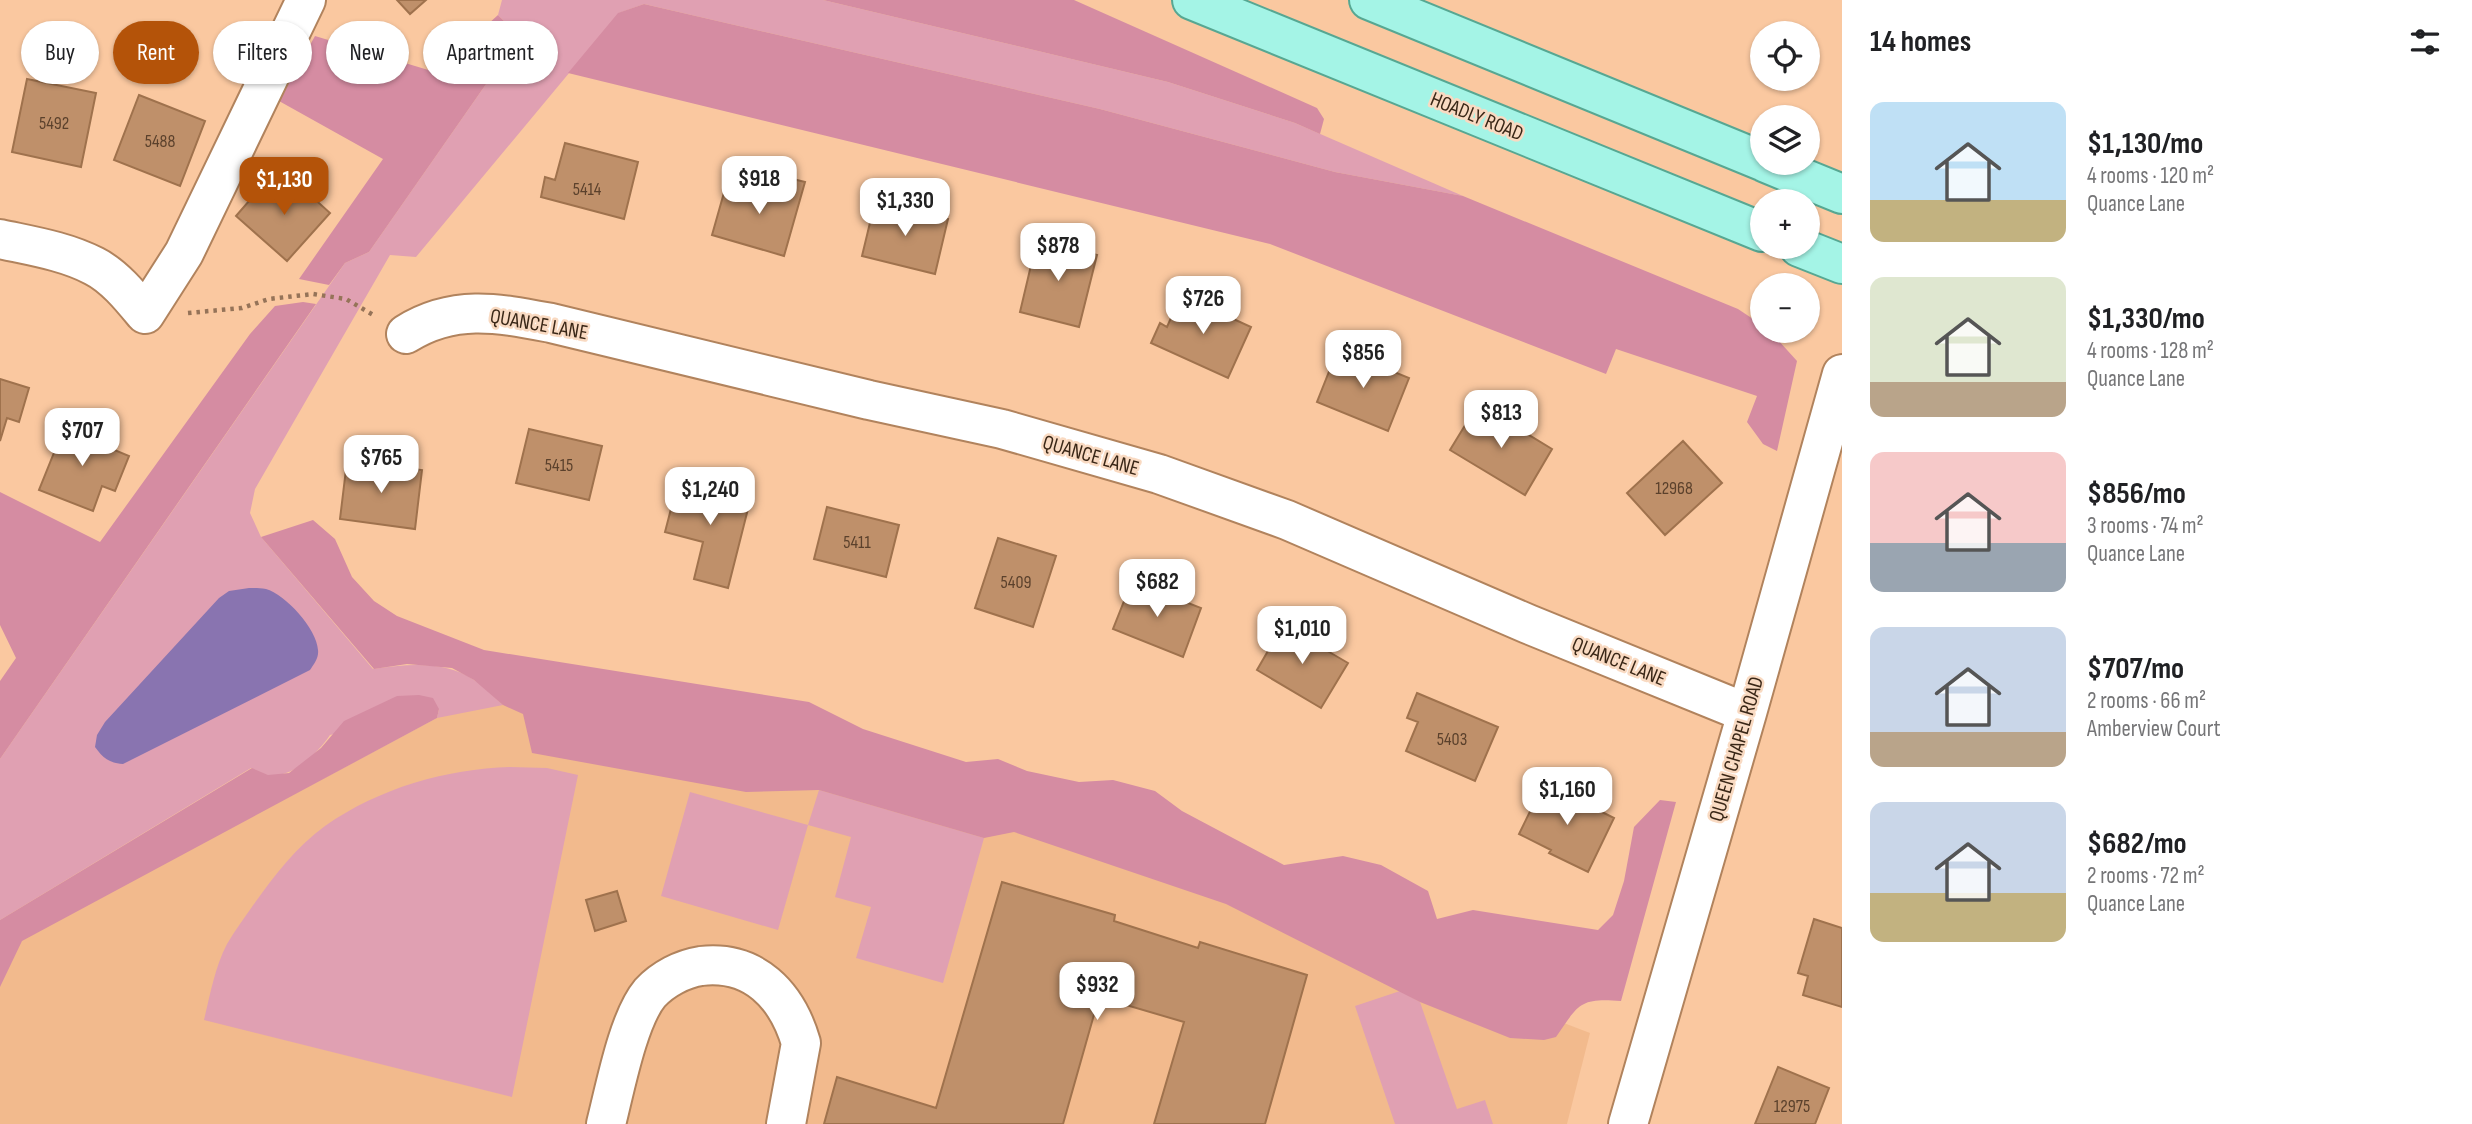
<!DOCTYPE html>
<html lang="en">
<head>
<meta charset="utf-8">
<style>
  body { margin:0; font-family:"Sofia Sans Condensed",sans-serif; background:#f2f2f2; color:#202124; height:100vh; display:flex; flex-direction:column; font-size:26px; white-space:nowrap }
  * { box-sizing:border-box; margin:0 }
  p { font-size:23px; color:#757577 }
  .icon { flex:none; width:38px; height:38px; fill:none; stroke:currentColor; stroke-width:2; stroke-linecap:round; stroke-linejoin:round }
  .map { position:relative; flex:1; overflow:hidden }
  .details { display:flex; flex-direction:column; background:#fff; width:630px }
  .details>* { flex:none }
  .guide { position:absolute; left:21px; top:21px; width:665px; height:63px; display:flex; gap:14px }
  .fabs { position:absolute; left:1750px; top:21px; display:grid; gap:14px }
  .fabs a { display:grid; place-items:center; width:70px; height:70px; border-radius:50%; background:#fff; box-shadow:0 2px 5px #0004; font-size:35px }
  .price { position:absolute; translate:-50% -60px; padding:0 16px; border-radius:14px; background:#fff; color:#222; font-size:23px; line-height:46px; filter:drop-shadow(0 2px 4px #0008) }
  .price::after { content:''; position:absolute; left:50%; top:42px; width:21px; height:16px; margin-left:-10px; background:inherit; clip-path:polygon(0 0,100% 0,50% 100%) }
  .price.current { background:#b45309; color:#fff }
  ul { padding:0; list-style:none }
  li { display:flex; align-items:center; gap:21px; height:175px; padding:0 28px }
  li span { display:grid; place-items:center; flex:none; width:196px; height:140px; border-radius:14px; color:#555 }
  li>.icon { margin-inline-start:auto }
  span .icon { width:84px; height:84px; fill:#fffc; stroke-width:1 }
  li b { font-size:30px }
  h2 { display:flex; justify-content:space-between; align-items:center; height:84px; padding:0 28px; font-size:30px }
  .pill { padding:0 24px; border-radius:32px; background:#fff; box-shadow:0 2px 5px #0004; font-size:24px; line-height:63px }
  .pill.current { background:#b45309; color:#fff }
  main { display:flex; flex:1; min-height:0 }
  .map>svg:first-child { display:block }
</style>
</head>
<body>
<main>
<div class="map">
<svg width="1842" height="1124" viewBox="0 0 1842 1124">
  <rect width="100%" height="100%" fill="#fac8a0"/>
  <path fill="#f2ba8d" d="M495,687L960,793L1590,1033L1567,1124H0V951Z"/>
  <path fill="#e0a0b2" d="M502,0H823L1168,82L1295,123L1463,196L1335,172L1100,109L644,4L619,13L416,257L390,255L255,489L250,513L261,537L373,669C407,664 445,660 474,680C485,687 494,697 503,705L437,718L439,709L330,735C317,754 292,779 267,775C262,774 256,770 251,768L0,920V759L345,263L369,252L512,47L513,30L498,15Z
    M510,767L547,768L578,775L512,1097L204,1020C210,995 215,967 227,944C235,930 245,917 254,904C274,876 297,846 325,826C379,788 446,769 510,767Z
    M819,790L984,838L943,983L856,958L871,907L835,897L851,837L808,825L778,930L661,896L690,792L808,825Z
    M1400,991L1420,1002L1457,1109L1485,1100L1493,1124H1395L1355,1006Z"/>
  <path fill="#d58ca2" d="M823,0H1074L1317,108L1324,119L1320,134L1295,123L1168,82Z
    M644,4L1100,109L1335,172L1463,196L1738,309L1762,325V331H1770L1797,361L1777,451L1763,444L1747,422L1757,396L1616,349L1606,374L1270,244L568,73L618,13Z
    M498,15L513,30L512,47L369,252L345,263L329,285L299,279L383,159L279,101L315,36L435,72Z
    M303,302L316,304L0,759V681L16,658L0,625V492L100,542L250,334L275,306Z
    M313,520L335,539L352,577L374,601L397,616L484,650L809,702L863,729L966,762L998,759L1027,771L1079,782L1113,780L1155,791L1182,811L1284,865L1343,856L1381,865L1428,891L1437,919L1473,910L1598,930L1613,915L1624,881L1634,827L1660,800L1676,802L1621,1001C1579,998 1579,1004 1556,1037L1544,1040L1510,1038L1420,1002L1226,904L1014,832L984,838L819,790L746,792L532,753L523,714L503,705L474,680L452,668L407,664L374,669L261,537Z
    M419,695L433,698L439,709L437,718L22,941L0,987V920L252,768L268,775L289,773L321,748L344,721L397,696Z"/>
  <path fill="#8974b0" d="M249,588C254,588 260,588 266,589C285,594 317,629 318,650C319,658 314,664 310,670L123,764C109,763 103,758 95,747L97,735L105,722L219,598L229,591Z"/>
  <path fill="#bf906a" stroke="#9f724d" stroke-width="2" d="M397,0H426L410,14Z
    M27,79L96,93L81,167L12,152Z
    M139,95L205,121L180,186L114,160Z
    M565,143L638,162L624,219L541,197L545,177L555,180Z
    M288,175L330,213L287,261L236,216L262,186L271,194Z
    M785,177L805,182L784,256L712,235L727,182L779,198Z
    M875,202L948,219L935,274L862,256Z
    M1037,240L1097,255L1079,327L1020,312Z
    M1181,295L1251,327L1228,378L1151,343L1160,323L1167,327Z
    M1338,349L1409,378L1388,431L1317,402Z
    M0,379L29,388L19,422L7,418L0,441Z
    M1478,404L1552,449L1525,495L1450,450Z
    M66,423L103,438L100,444L129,456L115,491L102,486L93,511L39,490Z
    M529,429L602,446L589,500L516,483Z
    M1683,441L1722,483L1665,535L1627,493Z
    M347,461L422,470L415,529L340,519Z
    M679,478L751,497L728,588L694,579L703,542L665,532Z
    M827,507L899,525L886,577L814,559Z
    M998,538L1056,556L1033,627L975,608Z
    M1132,581L1201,608L1183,657L1113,629Z
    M1283,625L1348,663L1321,708L1257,670Z
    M1417,693L1498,727L1475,781L1406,751L1418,722L1407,718Z
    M1544,783L1614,818L1588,872L1549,853L1551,850L1519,834Z
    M1002,882L1115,915L1114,921L1198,948L1200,942L1307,975L1265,1124H1154L1184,1022L1099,997L1063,1124H824L837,1077L936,1108Z
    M617,891L626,921L595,931L586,900Z
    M1814,919L1842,928V1007L1803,995L1808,976L1798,973Z
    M1778,1067L1829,1088L1815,1124H1755Z"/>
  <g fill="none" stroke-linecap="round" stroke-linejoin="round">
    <g stroke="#b1835d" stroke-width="42">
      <path id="minor" d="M0,239C32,246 65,251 94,266C114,276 131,297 145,314L184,253L306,0
        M406,334C454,304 498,313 551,323L869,400L1002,429L1159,474L1287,520L1528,624L1747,713
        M606,1124C615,1089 628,1019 650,993C663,979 682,969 701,966C754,960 787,995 801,1043L786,1124
        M1628,1124L1747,713L1842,374"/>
    </g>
    <g stroke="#57a792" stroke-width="42">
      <path id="major" d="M1192,0L1762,232
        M1369,0L1762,161
        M1766,163L1842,194
        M1799,247L1842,264"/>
    </g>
    <path stroke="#957358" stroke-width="4.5" stroke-dasharray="3.5 5" stroke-linecap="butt" d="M188,313L242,308L269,299L313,294L346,299L375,316"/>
    <use href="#minor" stroke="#fff" stroke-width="38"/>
    <use href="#major" stroke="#a4f4e6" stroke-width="38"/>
  </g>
  <g text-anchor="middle" stroke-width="5" stroke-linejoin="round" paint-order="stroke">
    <g font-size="18" fill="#5b412c">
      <text x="54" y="129">5492</text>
      <text x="160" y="147">5488</text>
      <text x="587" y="195">5414</text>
      <text x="559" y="471">5415</text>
      <text x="1674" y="494">12968</text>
      <text x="857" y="548">5411</text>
      <text x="1016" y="588">5409</text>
      <text x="1452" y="745">5403</text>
      <text x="1792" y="1112">12975</text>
    </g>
    <g font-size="21" fill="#3a2717" stroke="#f9dac2">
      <text transform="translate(1477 116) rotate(22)" y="7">HOADLY ROAD</text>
      <text transform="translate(539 324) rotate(10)" y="7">QUANCE LANE</text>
      <text transform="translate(1091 455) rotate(16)" y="7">QUANCE LANE</text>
      <text transform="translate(1619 661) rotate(22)" y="7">QUANCE LANE</text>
      <text transform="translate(1736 749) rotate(-74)" y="7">QUEEN CHAPEL ROAD</text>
    </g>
  </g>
</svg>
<div class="fabs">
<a><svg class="icon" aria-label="locate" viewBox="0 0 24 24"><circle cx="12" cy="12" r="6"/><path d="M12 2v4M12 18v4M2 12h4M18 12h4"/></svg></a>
<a><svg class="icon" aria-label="layers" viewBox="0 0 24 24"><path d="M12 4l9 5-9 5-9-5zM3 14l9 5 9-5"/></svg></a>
<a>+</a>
<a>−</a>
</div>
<b class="price" style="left:759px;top:216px">$918</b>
<b class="price current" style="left:284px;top:217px">$1,130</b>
<b class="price" style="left:905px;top:238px">$1,330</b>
<b class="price" style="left:1058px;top:283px">$878</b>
<b class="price" style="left:1203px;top:336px">$726</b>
<b class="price" style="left:1363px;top:390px">$856</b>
<b class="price" style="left:1501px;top:450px">$813</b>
<b class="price" style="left:82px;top:468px">$707</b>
<b class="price" style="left:381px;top:495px">$765</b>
<b class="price" style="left:710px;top:527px">$1,240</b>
<b class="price" style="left:1157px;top:619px">$682</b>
<b class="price" style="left:1302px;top:666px">$1,010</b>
<b class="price" style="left:1567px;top:827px">$1,160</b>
<b class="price" style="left:1097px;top:1022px">$932</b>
<div class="guide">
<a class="pill">Buy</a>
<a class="pill current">Rent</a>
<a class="pill">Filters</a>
<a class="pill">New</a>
<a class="pill">Apartment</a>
</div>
</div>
<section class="details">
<h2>14 homes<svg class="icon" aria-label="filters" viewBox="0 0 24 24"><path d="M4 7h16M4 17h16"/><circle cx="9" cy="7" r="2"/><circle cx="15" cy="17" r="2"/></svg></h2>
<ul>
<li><span style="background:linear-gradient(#bfe0f5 70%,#c2b280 0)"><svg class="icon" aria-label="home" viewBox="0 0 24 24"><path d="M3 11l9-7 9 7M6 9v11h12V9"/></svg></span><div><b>$1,130/mo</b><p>4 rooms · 120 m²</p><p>Quance Lane</p></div></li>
<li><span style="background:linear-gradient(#dfe7d0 75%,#b9a48a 0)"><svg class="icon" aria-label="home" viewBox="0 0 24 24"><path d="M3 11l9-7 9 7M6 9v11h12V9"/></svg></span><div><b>$1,330/mo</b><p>4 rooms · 128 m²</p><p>Quance Lane</p></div></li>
<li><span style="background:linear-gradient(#f6c9c9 65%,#9aa5b1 0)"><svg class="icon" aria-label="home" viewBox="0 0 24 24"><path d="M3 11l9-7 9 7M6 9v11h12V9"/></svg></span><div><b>$856/mo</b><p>3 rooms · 74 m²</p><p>Quance Lane</p></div></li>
<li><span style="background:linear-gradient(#c9d6e8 75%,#b9a48a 0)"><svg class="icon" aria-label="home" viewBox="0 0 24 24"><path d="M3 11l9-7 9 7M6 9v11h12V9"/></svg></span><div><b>$707/mo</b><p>2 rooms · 66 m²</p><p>Amberview Court</p></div></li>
<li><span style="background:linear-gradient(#c9d6e8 65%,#c2b280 0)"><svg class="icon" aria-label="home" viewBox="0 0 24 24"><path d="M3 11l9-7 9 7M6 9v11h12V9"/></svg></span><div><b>$682/mo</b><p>2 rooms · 72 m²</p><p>Quance Lane</p></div></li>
</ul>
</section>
</main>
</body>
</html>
